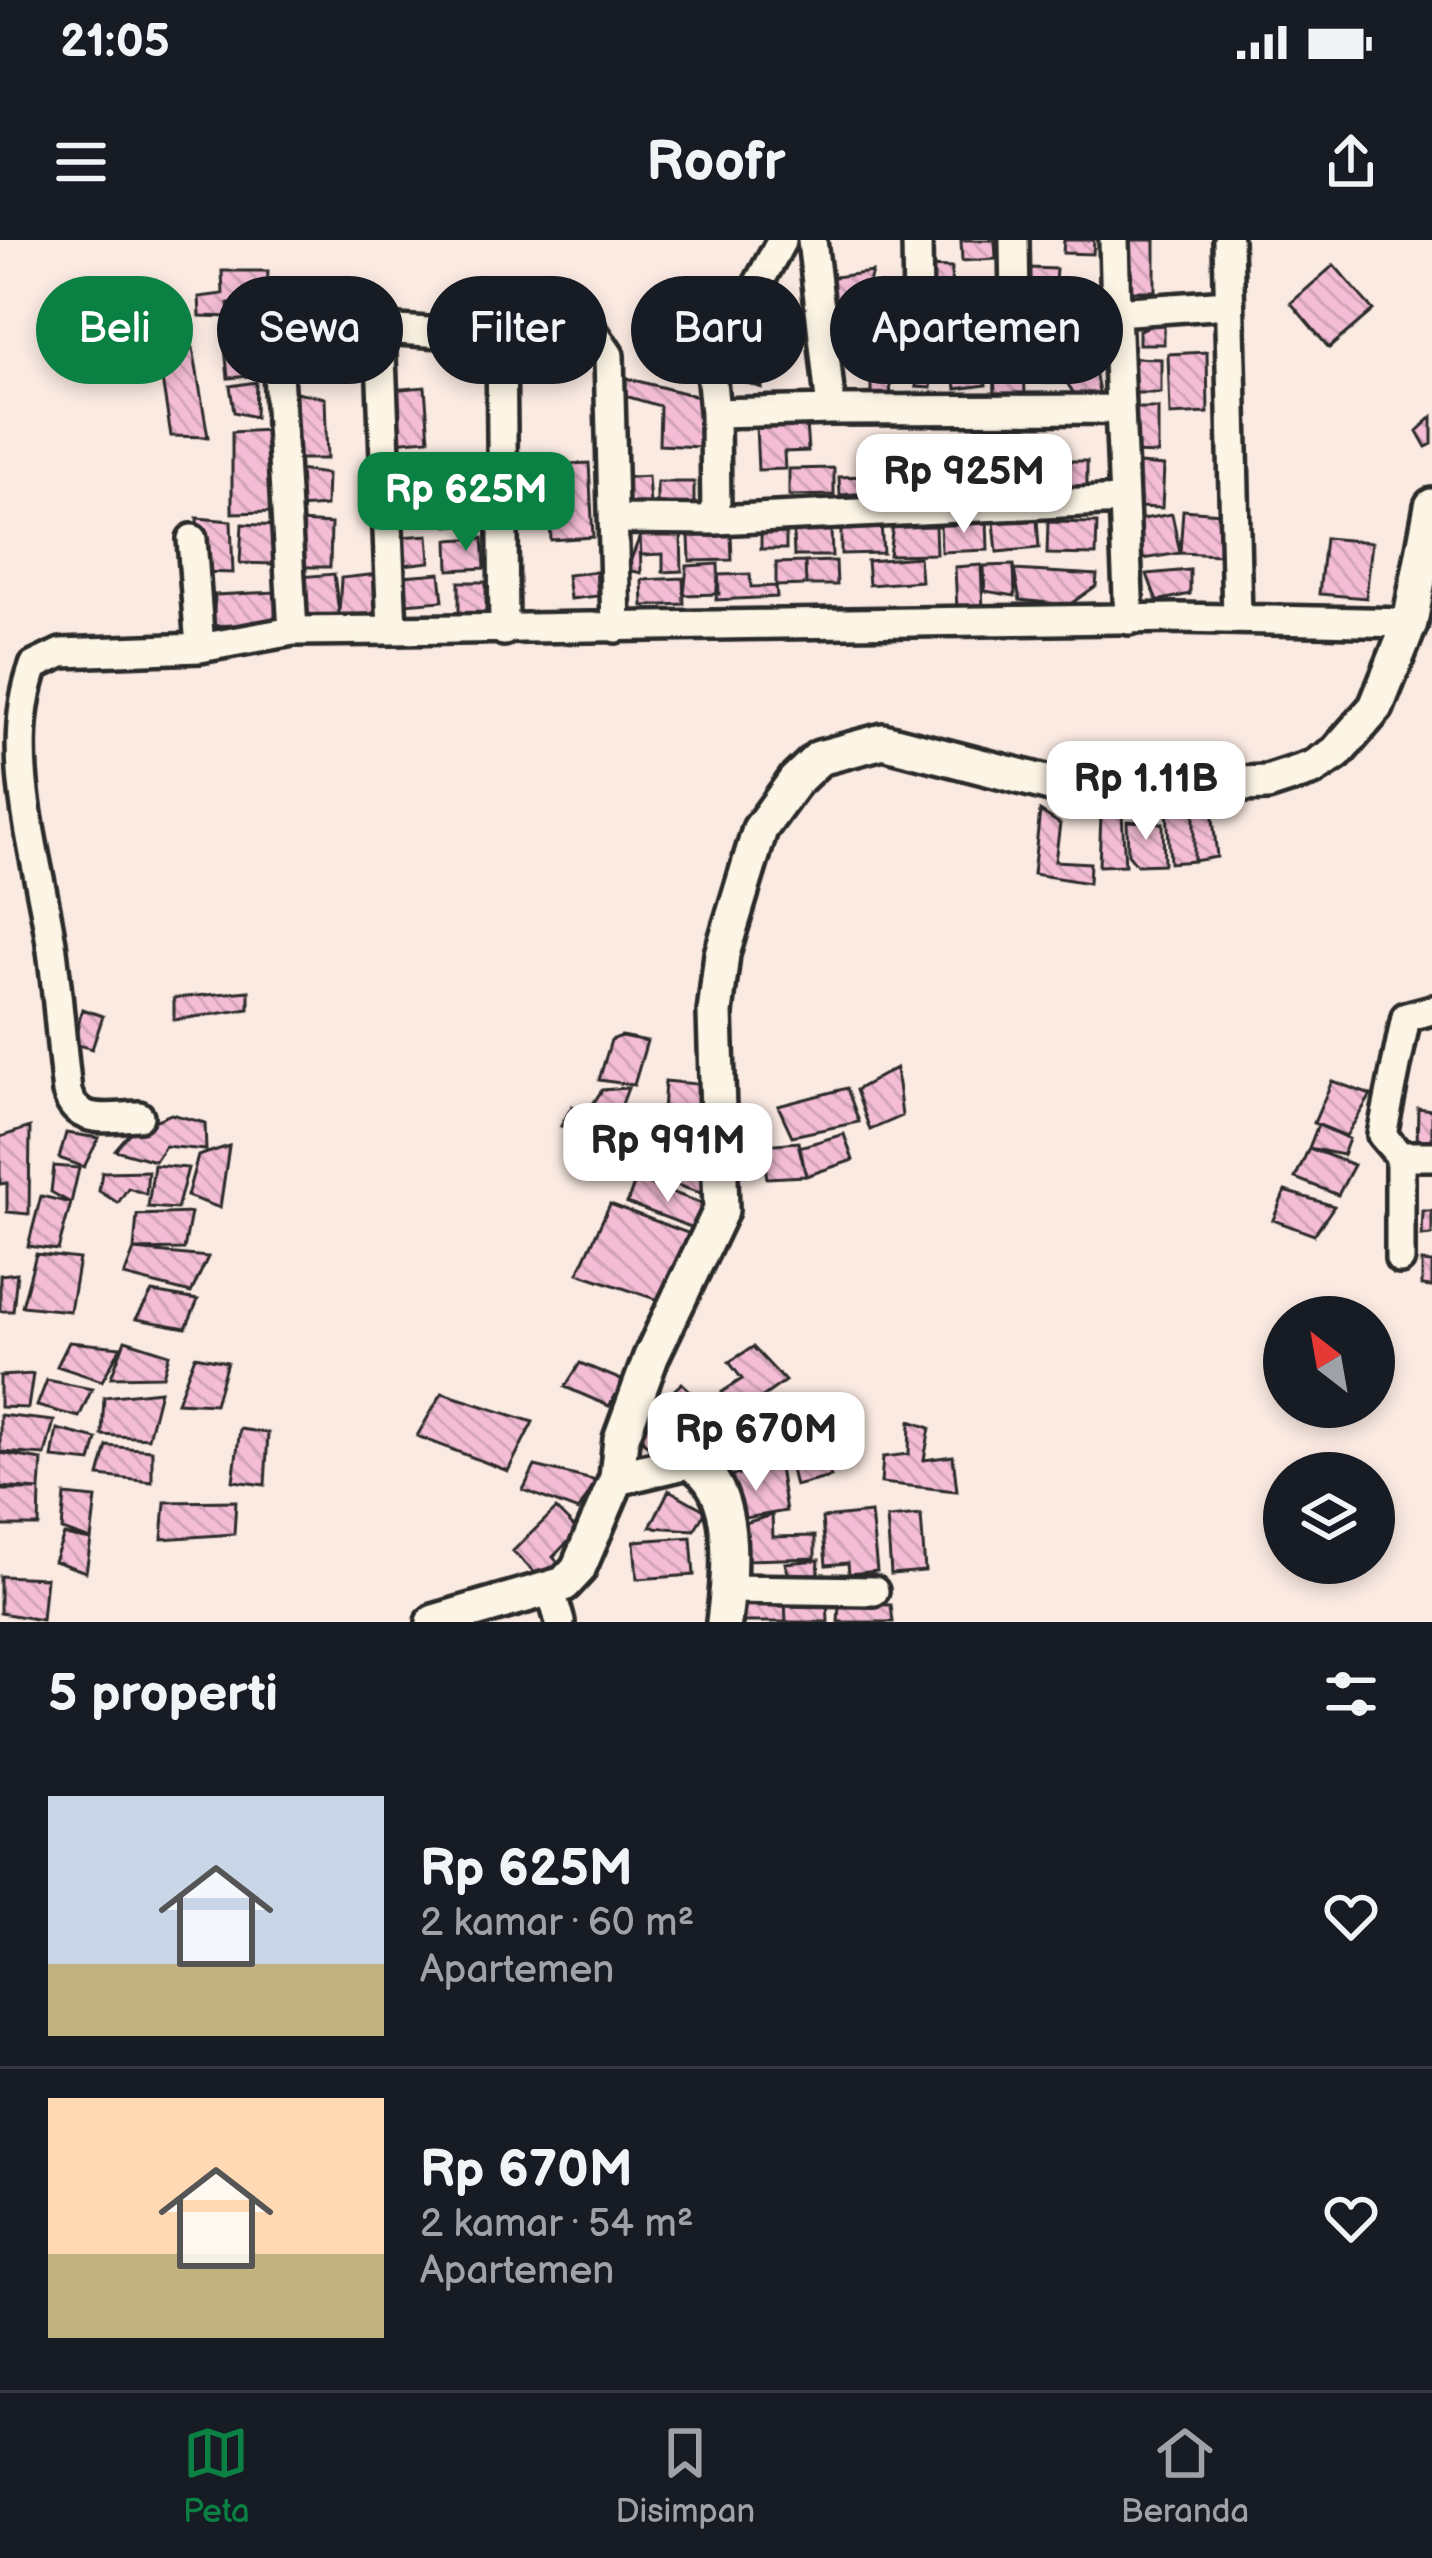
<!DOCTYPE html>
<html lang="id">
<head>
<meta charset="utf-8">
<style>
  body { margin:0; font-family:"Balsamiq Sans",sans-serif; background:#20242c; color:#f1f3f6; height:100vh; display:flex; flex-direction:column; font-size:45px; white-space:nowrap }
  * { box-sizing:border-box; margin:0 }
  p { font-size:39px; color:#9ea1a6 }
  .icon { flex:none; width:66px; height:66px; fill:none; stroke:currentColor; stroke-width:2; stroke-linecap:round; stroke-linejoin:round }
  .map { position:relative; height:1382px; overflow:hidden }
  .sheet { display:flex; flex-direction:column; background:#171b24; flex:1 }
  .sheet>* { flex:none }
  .banner { position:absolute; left:36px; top:36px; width:1362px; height:108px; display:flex; gap:24px }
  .needle { width:78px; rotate:329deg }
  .buttons { position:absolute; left:1263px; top:1056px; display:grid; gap:24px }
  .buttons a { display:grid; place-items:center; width:132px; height:132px; border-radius:50%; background:#171b24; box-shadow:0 6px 18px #0003; font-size:60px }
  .price { position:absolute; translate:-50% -102px; padding:0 27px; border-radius:24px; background:#fff; color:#222; font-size:39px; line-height:78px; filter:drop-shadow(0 3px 6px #0008) }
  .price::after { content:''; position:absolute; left:50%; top:72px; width:36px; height:27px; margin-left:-18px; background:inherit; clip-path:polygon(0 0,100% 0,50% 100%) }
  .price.on { background:#0b8043; color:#fff }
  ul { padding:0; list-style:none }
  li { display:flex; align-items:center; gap:36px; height:300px; padding:0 48px }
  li+li { border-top:3px solid #363941 }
  li span { display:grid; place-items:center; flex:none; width:336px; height:240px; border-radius:0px; color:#555 }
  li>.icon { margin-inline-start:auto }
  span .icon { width:144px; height:144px; fill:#fffc; stroke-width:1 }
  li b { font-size:51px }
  h2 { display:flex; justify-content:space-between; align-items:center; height:144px; padding:0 48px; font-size:51px }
  .chip { padding:0 42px; border-radius:54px; background:#171b24; box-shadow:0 6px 18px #0003; font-size:42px; line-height:108px }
  .chip.on { background:#0b8043; color:#fff }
  .status { display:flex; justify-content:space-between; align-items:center; height:84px; padding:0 60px; background:#171b24; direction:ltr }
  .status svg { height:33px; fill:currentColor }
  header { display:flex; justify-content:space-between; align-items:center; height:156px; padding:0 48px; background:#171b24; font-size:54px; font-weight:600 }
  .menu { display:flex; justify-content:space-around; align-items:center; height:168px; border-top:3px solid #363941; background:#171b24; font-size:33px; color:#9ea1a6 }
  .menu a { display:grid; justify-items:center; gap:6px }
  .menu .on { color:#0b8043 }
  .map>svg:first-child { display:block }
</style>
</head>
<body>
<div class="status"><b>21:05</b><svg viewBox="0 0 49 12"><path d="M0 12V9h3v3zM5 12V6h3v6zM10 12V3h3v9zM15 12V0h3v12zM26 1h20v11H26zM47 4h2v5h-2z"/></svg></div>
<header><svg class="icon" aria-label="menu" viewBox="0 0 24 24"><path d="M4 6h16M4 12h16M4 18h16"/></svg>Roofr<svg class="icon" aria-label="share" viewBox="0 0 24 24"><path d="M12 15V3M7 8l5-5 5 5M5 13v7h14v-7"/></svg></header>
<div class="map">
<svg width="1432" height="1382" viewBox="0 0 1432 1382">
  <defs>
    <pattern id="building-back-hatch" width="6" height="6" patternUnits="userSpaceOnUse" patternTransform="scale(3)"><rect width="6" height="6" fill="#f4bdd5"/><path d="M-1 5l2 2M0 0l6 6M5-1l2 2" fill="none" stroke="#d1a3b7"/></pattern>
  </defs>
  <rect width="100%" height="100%" fill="#faeae2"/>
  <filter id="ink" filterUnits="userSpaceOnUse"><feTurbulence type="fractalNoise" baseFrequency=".00833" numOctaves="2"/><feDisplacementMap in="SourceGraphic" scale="24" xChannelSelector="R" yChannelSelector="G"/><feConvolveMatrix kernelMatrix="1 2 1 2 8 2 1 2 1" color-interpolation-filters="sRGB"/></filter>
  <g filter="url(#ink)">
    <path fill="url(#building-back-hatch)" stroke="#2b2b2b" stroke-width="3" d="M961,0H995L996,19L962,21Z
      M1064,0H1094L1093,14L1063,13Z
      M1121,0H1155V51H1121Z
      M1334,25L1373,70L1329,108L1291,63Z
      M922,27L952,28L951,45L921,44Z
      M1028,28L1056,29L1055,43L1027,42Z
      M222,31H268L266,68L228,64L230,77L200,76L199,57L223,54Z
      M872,32L864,60H828L834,37Z
      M982,80V103L957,107L952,84Z
      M1164,81V104H1139V90Z
      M855,85L924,86V111H855Z
      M261,104L260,135L228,138L225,107Z
      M193,108L208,197L171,196L158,114Z
      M1207,112L1208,173L1170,175L1168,114Z
      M764,113L762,148L745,142L740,120Z
      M1132,118L1161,119V153H1131Z
      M1093,120L1100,157L1075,155L1067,143H1044L1043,124Z
      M1024,122L1025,154L995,156L994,124Z
      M984,123L986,145L956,149L953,126Z
      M917,127L932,128L931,148L916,147Z
      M890,135L891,162H871V136Z
      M622,137L696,156L701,207L659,205L660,166L622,155Z
      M256,142L255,177L234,172L230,146Z
      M425,147L429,199L393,202L389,150Z
      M296,152L325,158L327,219H295Z
      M1132,168H1158V214L1132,213Z
      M1432,177V204L1426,207L1417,191Z
      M806,183L808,211L784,212L785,229L758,230L756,186Z
      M269,190L272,272L232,273V192Z
      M993,219H1034V251H992Z
      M1040,221H1087V251L1040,252Z
      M883,222L884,252L840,255L839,237L865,236L864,224Z
      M589,223L593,297L551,300L547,225Z
      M1139,224L1164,226L1162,268L1137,267Z
      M941,226H983V253L941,252Z
      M834,228V255L789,256V229Z
      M297,230L327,234L326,266L298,268Z
      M427,233L429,271L396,273L394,234Z
      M648,236L650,265L622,268L620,238Z
      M484,239L487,283L448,286L445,241Z
      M657,242H694V263L676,270L657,261Z
      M1183,270L1221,273L1219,315L1180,313Z
      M1172,274L1180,313L1143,319L1137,280Z
      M197,278L231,281L233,333L199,332Z
      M987,279L988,310L941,312L940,281Z
      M1037,279L1039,308L997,312L994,282Z
      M761,281H786V309H761Z
      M298,282L331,284L330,327H296Z
      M1048,282L1097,283L1096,315L1047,314Z
      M881,283L883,313L841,314V285Z
      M242,284L276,286L273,324L240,323Z
      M893,284L935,286L936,314L889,315Z
      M831,290L832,316H794L793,291Z
      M681,294L682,331L663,332V314L641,315L640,296Z
      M731,294L732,320L690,321L689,295Z
      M428,295L430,322L403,325L400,297Z
      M640,296L641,333L627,330Z
      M483,298L485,328L449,330L448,300Z
      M1325,298L1372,302L1366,358L1319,354Z
      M919,317L921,341L869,345L867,321Z
      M836,321L837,345H806L805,322Z
      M805,322L806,345L776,346V323Z
      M718,324L719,354L684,355L687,326Z
      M981,325L983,369L957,370L955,327Z
      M1014,325L1015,356L985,351L984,326Z
      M1014,330L1097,335L1096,346L1069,365L1020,360Z
      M1190,330V354L1157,361L1147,334Z
      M596,332L598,356L570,359L567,335Z
      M440,333L443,361L405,364L403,336Z
      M334,334L340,381H300L299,337Z
      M379,334L378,374L339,375L341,338Z
      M750,334L751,347L776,346L777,357L716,360L718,335Z
      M683,338L684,364L643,366L642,340Z
      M459,342H486V373H459Z
      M275,352V383L213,386L215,355Z
      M1194,567V621L1170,623L1167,569Z
      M1194,567L1212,568L1217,617L1194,621Z
      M1040,571L1060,584L1055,621L1090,623L1089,643L1033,634Z
      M1122,573L1125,625L1099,626L1101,575Z
      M1127,581L1163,583L1164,624L1137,625L1128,614Z
      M249,751V769L174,780V758Z
      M82,769L103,776L92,809L74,804Z
      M621,796L647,801L634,845L599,840L611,800Z
      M896,828L902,876L870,890L856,850Z
      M665,841L697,844V879L663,872Z
      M1332,841L1371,855L1346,896L1314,883Z
      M628,848L609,899L561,886L572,866L587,873L602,850Z
      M847,848L859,882L792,896L778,866Z
      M1418,868L1432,870V904H1417Z
      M171,874L205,883L206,910L165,906L155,921L115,910L132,890Z
      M1318,885L1349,899L1343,915L1309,908Z
      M30,887L29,974L7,972V943L0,944V897Z
      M66,893L99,898L84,927L59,918Z
      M844,894L853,920L806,936L799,907Z
      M799,902L806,936L767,938L761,905Z
      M229,906L220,968L187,956L198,916Z
      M1309,908L1354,925L1338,955L1295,938Z
      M669,914L715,933L709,956L659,939Z
      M154,925L188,928L177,969L148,967Z
      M54,926L79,928L71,963L51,952Z
      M148,931L146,954L128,948L118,963L99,951L102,932Z
      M636,939L709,966L701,991L627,963Z
      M1285,951L1334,966L1314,995L1273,980Z
      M41,956L71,963L58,1010L28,1006Z
      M610,964L701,998L667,1063L578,1033Z
      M1423,971H1432V995L1422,996Z
      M191,973L184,1009L134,1010L137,975Z
      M134,1010L208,1017L191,1053L124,1036Z
      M36,1014L79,1019L70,1071L22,1066Z
      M1422,1022L1432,1023V1047L1422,1046Z
      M17,1033L13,1071H0V1035Z
      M152,1052L198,1060L186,1088L136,1079Z
      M125,1100L169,1114L163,1136L111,1137Z
      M69,1102L121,1107L102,1141L57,1126Z
      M753,1107L785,1141L740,1173L722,1152L742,1139L729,1122Z
      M195,1116L227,1122L215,1164L177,1162Z
      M580,1123L624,1141L609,1166L565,1147Z
      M33,1134L28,1168L0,1167V1136Z
      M47,1140L92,1149L79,1177L37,1166Z
      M682,1143L719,1180L699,1198L690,1181L657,1216L632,1188Z
      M160,1151L148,1198L102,1195L104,1157Z
      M442,1153L533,1182L508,1231L417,1196Z
      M0,1175L54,1181L45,1215L0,1212Z
      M910,1181L930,1188L924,1220L953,1216L957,1251L881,1243L883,1217L909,1214Z
      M57,1189L97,1199L91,1222L52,1218Z
      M240,1189L268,1193L265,1245L233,1241Z
      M814,1191L831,1237L795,1246L784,1200Z
      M748,1194L760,1205L718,1232L706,1216Z
      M107,1206L152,1210V1242L99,1236Z
      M0,1213L42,1220L40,1250L0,1247Z
      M535,1226L597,1241L578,1271L523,1250Z
      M779,1228L786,1271L734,1280L727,1236Z
      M0,1250H40L39,1286H0Z
      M669,1250L706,1271L694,1290L650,1287Z
      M65,1255L96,1258L91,1300L62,1290Z
      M236,1261L234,1294L162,1299L165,1262Z
      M556,1269L578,1291L553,1317L559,1323L542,1340L513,1311Z
      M871,1273L877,1331L849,1334L848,1323L826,1325L822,1278Z
      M772,1275L773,1297L815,1296V1318L746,1320L735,1286Z
      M921,1275L925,1331L891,1334L887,1278Z
      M64,1295L91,1300L86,1332L54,1321Z
      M691,1297L694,1335L637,1339L634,1301Z
      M819,1320L818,1334L790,1338L785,1323Z
      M0,1336L46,1338L42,1380L0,1373Z
      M827,1358L828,1382H786L785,1360Z
      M785,1360L786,1382H741V1364Z
      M839,1364L891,1365L893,1382H838Z"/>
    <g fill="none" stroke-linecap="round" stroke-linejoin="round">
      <g stroke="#2b2b2b" stroke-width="36">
        <path id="minor" d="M812,0L821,77
          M917,0L918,70
          M1014,0L1015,65
          M1114,0L1116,72L1228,64
          M1228,0L1237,378
          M380,92L392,390L1178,378L1410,383
          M501,97L504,391
          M831,170L1120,169
          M715,173L711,131L782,0
          M617,279L716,280L1122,260
          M716,280L715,173L831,170L821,77L1030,65L1116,72L1129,380
          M192,299L200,408
          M293,391L276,98L295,83L501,97L594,93L609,115L616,388
          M1432,770L1406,777L1382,895L1400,916H1432
          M139,876C110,877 76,886 67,852C61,803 58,753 51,703C38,616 2,514 34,426L61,413L200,408L293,391L392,390
          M1400,1019V916
          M729,1349L874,1351
          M551,1351L560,1382"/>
      </g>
      <g stroke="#2b2b2b" stroke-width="42">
        <path id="tertiary" d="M617,1238L688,1221C740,1245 730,1336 724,1382
          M434,1382L564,1344L578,1329L617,1238L621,1199L651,1117L721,970L715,773L722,714L760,589L795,541L819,518L883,501L1050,544L1110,549L1267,543L1313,528L1336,513L1376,467L1410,383L1432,266"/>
      </g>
      <use href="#minor" stroke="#fcf5e5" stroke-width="27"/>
      <use href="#tertiary" stroke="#fcf5e5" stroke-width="33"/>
    </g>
  </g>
</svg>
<div class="buttons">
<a><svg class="needle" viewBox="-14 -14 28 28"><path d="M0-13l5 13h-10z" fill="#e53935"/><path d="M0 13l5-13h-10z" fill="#9ea1a6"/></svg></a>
<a><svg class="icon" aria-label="layers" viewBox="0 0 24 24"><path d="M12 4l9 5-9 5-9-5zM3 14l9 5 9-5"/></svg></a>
</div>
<b class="price" style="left:964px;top:296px">Rp 925M</b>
<b class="price on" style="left:466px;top:314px">Rp 625M</b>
<b class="price" style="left:1146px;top:603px">Rp 1.11B</b>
<b class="price" style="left:668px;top:965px">Rp 991M</b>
<b class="price" style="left:756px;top:1254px">Rp 670M</b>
<div class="banner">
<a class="chip on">Beli</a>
<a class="chip">Sewa</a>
<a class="chip">Filter</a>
<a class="chip">Baru</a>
<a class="chip">Apartemen</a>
</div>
</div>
<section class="sheet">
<h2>5 properti<svg class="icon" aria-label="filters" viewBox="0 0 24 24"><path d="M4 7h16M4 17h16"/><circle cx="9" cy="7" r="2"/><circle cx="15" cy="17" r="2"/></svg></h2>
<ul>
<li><span style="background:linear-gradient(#c9d6e8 70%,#c2b280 0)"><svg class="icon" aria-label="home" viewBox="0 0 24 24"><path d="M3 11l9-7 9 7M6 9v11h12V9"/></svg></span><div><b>Rp 625M</b><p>2 kamar · 60 m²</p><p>Apartemen</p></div><svg class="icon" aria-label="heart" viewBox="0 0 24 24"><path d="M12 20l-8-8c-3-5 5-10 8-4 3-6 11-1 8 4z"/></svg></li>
<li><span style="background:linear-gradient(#ffd9b3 65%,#c2b280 0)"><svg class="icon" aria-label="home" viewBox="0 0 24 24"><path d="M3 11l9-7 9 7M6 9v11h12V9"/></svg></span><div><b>Rp 670M</b><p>2 kamar · 54 m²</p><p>Apartemen</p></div><svg class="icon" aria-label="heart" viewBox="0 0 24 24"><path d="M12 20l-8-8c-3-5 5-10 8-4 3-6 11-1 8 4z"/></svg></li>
</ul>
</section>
<nav class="menu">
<a class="on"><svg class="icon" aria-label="map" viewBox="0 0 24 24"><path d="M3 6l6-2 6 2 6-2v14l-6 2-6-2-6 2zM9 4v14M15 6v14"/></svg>Peta</a>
<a><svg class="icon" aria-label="saved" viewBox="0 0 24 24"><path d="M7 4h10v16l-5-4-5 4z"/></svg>Disimpan</a>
<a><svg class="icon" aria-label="home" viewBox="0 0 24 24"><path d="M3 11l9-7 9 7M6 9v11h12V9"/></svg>Beranda</a>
</nav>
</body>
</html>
